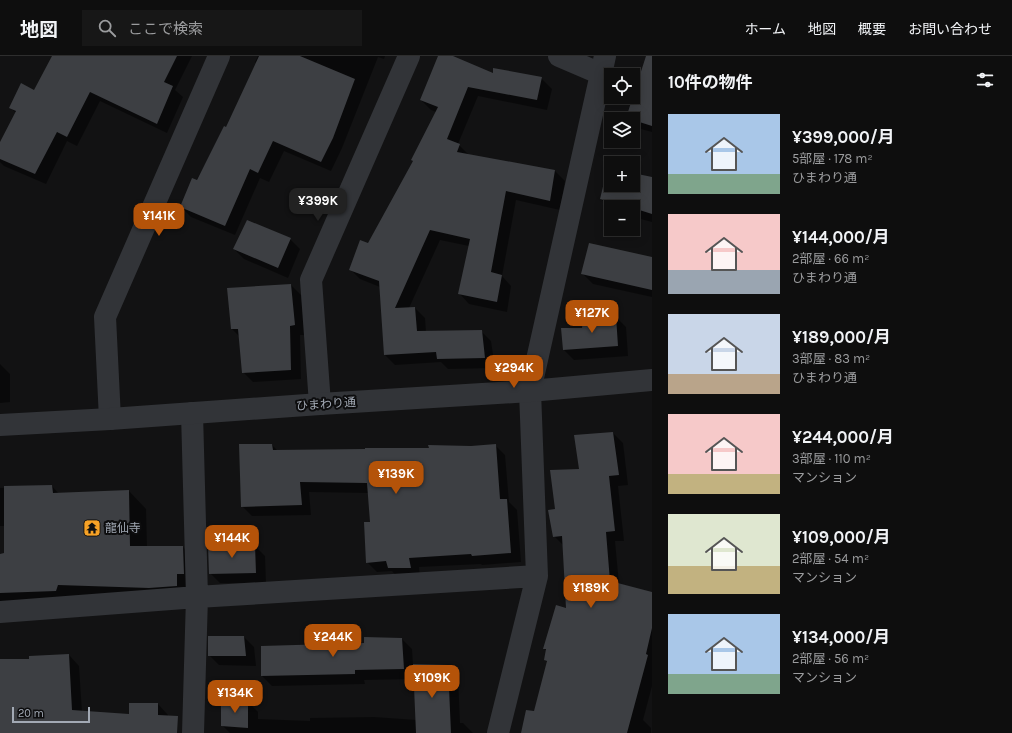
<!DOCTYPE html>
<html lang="ja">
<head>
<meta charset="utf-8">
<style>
  body { margin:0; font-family:Karla,"Noto Sans JP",sans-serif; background:#171717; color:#f1f3f6; height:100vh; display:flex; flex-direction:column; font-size:15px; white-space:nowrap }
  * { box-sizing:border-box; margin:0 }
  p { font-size:13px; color:#9b9c9e }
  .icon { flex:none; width:22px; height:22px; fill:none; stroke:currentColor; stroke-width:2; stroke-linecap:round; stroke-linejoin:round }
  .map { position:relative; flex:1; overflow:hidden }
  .drawer { display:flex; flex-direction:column; background:#0e0e0e; width:360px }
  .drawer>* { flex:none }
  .controls { position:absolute; left:604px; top:12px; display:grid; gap:8px }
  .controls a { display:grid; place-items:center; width:36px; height:36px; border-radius:0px; background:#0e0e0e; box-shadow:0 2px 10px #0003,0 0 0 1px #2e2e2e; font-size:20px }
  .scale { position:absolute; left:12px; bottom:10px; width:78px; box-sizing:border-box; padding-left:4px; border:2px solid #a2a9b4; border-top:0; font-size:11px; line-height:14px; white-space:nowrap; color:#a2a9b4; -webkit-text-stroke:3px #0d0d0e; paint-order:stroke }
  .price { position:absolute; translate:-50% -34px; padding:0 9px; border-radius:8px; background:#b45309; color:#fff; font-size:13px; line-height:26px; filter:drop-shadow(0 1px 2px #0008) }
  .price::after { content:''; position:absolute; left:50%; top:24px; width:12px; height:9px; margin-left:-6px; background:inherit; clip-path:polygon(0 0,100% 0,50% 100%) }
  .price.on { background:#222; color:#fff }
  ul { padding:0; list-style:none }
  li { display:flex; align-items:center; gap:12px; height:100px; padding:0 16px }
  li span { display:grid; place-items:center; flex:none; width:112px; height:80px; border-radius:0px; color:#555 }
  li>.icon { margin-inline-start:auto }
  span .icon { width:48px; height:48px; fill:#fffc; stroke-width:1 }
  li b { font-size:17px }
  h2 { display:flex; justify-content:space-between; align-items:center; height:48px; padding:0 16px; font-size:17px }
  header { display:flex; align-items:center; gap:24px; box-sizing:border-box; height:56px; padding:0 20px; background:#0e0e0e; border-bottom:1px solid #2e2e2e }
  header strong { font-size:19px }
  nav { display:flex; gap:22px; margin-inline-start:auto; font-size:14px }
  .search { width:280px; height:36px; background:#171717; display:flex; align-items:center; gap:10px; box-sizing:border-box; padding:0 14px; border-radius:0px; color:#9b9c9e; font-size:15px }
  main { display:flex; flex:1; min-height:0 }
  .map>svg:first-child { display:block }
</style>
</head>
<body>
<header>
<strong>地図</strong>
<div class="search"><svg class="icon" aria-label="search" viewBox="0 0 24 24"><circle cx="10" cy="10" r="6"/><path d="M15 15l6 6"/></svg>ここで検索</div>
<nav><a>ホーム</a><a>地図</a><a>概要</a><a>お問い合わせ</a></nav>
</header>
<main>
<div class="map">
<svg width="652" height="677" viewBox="0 0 652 677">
  <rect width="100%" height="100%" fill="#121213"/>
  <path fill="#0007" d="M53,0H192L175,34L183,41L167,77L100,45L77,90L67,85L46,128L4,110L0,106V88L16,57L10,51L34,35Z
    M258,0H385L384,3L378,1L342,92L331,115L284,95L269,126L260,122L235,179L191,161L181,151L226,72L256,7L255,6Z
    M439,0H450L494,18L541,22L552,33L547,54L478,40L458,88L469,99L555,115L565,125L560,154L516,144L502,220L511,230L507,256L469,248L459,237L469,190L440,184L409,252H415L425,262L426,276L481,275L491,285L495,312L448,313L441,306L395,309L385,299L380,231L360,223L350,213L369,188L414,106L412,104L436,56L431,54L421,44Z
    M652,34V76L637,72L633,68V63L627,62Z
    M611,112V129H633V118L652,122V166L633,161V151H611V153L601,143Z
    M290,183L300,193L288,222L244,203L234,193Z
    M652,202V241L593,228L583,218Z
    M291,229L301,239L305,279H300L301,323L253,326L243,316L240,281L232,273Z
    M616,261L626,271L628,300L574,304L564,294L583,273Z
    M0,308L10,318V346L0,347Z
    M613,377L623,387L628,429L618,430L624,485H615L619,528L652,537V630L643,664L651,672V677H522L534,657L548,607L545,604L547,595L544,593L567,554L564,490L554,480L556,454L580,414Z
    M272,389L278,395L430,393L495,389L505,399L509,446L517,454L521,506L482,509L481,508L419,511L420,522H398L392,515L377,516L367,506L371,467L369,437L309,436L311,459L252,460L242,450Z
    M52,430L59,438L129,435L146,453L147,491H183L200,508L195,535L0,555V499L5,498V470H0V432Z
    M255,490L265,500L266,527H220L210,517Z
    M244,581L254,591L256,610L219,609L209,599Z
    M402,583L412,593L413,609L448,610L458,620L460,667H463L473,677H230L222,669V647L248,646L258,656V663L310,665V662L374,661L417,664L415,623L364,624L365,628L272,630L262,620L365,588Z
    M69,599L79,610L82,656L130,659V648H158L168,659V677H0V604H30Z"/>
  <path fill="#3d3f43" d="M52,0H177L164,26L173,30L157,68L90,36L67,81L57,76L35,118L0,103V86L16,55L9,52L21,27L34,34Z
    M259,0H300L355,23L333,82L321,106L273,85L258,117L250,113L225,170L180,151L192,122L197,124L224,70L226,71Z
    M438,0H453L493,17V12L542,21L537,44L468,31L447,83L460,88L457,96L555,114L550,145L506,135L491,216L502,219L497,246L458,238L470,183L430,174L395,252L415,251L417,275L482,274L485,302L437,303L436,296L384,299L379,225L349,214L360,184L368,187L413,105L411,104L438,51L420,44Z
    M646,0H652V70L633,64V63L626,62Z
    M608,110L611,111V129H633V117L652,121V158L633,152V151H628L600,143Z
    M247,164L291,182L278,212L233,193Z
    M589,187L652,201V234L581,218Z
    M291,228L295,269L290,270L291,314L242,317L238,273H231L227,232Z
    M616,260L618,290L563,294L561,272H582L583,262Z
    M613,376L619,419L609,420L615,475L606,476L610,525L652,536V572L646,598L648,599L627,677H521L526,654L534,655L547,605L544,604L546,593H543L556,549L566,552L562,480L553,481L548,454L555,453L550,414L579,413L574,379Z
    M239,388H272L273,394L365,393V392H429L428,389L471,390L496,388L500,443H507L511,497L472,500L471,498L409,502L411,512H388L386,505L366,507L364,466H370L367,427L300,426L302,449L241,451Z
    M52,429L53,437L129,434L130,490H183L184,518H177V530L149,532L58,529L56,535L0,537V498L4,497V430Z
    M208,489H255L256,517L209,518Z
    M208,580H244L246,600H208Z
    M364,581L402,582L404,613L355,614V618L261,620V590L364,587Z
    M69,598L72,654L129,658V647H158V659L178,660L177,677H0V603H29V600Z
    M413,608L448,609L451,677H416Z
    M248,645V672L221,670V646Z"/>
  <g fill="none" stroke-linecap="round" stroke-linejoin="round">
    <path stroke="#323438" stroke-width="22" d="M559,0L601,18
      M320,348L311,224L409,0
      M192,357L197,541L193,677
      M110,363L105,261L219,0
      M0,556L197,541L537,520
      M498,677L537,520L530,335L605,0"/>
    <path stroke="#323438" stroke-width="22" d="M0,369L110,363L320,348L530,335L652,324"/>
  </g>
  <defs>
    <g id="temple-square" transform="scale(0.9)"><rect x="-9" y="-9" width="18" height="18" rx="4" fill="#f7a226" stroke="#0d0d0e"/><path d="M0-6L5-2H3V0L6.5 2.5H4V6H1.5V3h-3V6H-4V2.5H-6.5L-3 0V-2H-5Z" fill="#111"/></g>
  </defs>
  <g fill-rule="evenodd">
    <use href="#temple-square" x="92" y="472"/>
  </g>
  <g text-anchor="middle" stroke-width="4" stroke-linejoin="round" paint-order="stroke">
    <g font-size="12" fill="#a2a9b4" stroke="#0d0d0e">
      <text transform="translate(326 348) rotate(-4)" y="4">ひまわり通</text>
    </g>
    <g font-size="12" fill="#a2a9b4" stroke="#0d0d0e" text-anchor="start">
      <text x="105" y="476">龍仙寺</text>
    </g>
  </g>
</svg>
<div class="controls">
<a><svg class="icon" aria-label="locate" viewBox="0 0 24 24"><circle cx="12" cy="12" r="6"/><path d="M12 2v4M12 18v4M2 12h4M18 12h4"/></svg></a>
<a><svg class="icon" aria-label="layers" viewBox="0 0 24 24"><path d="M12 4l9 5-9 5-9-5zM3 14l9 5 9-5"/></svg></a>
<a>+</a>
<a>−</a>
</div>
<div class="scale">20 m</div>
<b class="price on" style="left:318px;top:166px">¥399K</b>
<b class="price" style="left:159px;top:181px">¥141K</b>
<b class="price" style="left:592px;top:278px">¥127K</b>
<b class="price" style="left:514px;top:333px">¥294K</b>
<b class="price" style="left:396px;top:439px">¥139K</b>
<b class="price" style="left:232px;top:503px">¥144K</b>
<b class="price" style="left:591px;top:553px">¥189K</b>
<b class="price" style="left:333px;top:602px">¥244K</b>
<b class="price" style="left:432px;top:643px">¥109K</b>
<b class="price" style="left:235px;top:658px">¥134K</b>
</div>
<section class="drawer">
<h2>10件の物件<svg class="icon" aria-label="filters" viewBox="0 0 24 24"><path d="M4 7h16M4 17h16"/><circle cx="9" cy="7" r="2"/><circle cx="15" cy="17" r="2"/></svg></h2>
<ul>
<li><span style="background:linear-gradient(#a9c7e8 75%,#7fa58c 0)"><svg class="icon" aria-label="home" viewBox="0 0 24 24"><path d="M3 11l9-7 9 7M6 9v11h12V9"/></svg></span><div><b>¥399,000/月</b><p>5部屋 · 178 m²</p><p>ひまわり通</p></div></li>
<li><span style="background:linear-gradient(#f6c9c9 70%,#9aa5b1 0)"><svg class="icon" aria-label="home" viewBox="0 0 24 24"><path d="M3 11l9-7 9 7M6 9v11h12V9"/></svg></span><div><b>¥144,000/月</b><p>2部屋 · 66 m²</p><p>ひまわり通</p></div></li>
<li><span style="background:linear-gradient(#c9d6e8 75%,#b9a48a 0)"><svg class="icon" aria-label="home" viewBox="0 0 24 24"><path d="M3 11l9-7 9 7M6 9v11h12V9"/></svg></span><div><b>¥189,000/月</b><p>3部屋 · 83 m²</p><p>ひまわり通</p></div></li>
<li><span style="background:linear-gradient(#f6c9c9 75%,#c2b280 0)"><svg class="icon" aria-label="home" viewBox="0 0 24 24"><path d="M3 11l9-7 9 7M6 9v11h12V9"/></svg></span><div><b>¥244,000/月</b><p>3部屋 · 110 m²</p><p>マンション</p></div></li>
<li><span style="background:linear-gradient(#dfe7d0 65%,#c2b280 0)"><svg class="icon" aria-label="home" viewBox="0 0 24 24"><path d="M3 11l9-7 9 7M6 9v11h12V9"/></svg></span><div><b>¥109,000/月</b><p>2部屋 · 54 m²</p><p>マンション</p></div></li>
<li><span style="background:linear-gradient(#a9c7e8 75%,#7fa58c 0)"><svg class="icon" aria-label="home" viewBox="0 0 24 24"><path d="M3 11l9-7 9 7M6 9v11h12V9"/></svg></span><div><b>¥134,000/月</b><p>2部屋 · 56 m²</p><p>マンション</p></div></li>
</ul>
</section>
</main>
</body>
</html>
